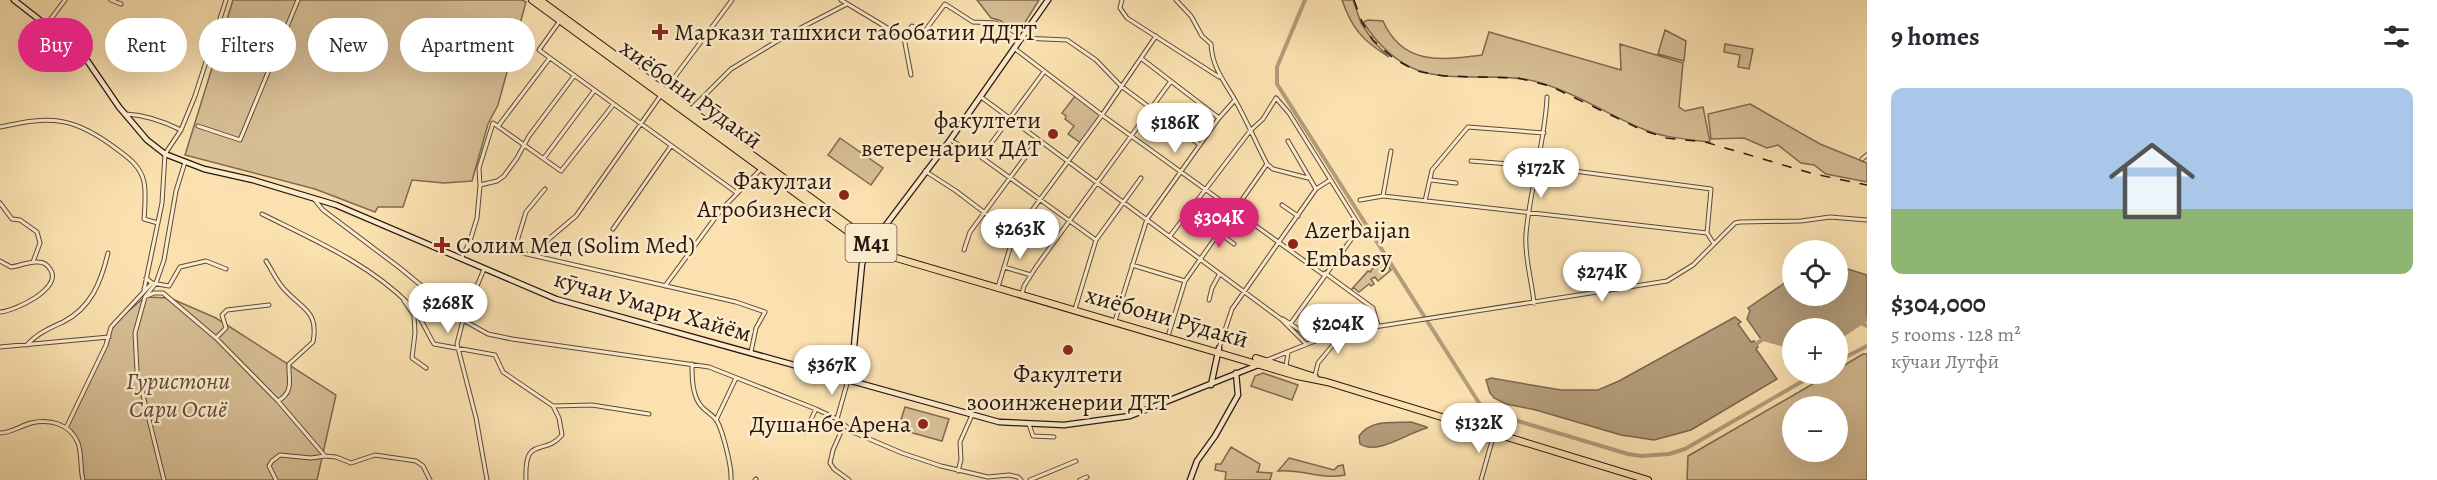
<!DOCTYPE html>
<html lang="en">
<head>
<meta charset="utf-8">
<style>
  body { margin:0; font-family:Alegreya,serif; background:#f2f2f3; color:#2b2b33; height:100vh; display:flex; flex-direction:column; font-size:22px; white-space:nowrap }
  * { box-sizing:border-box; margin:0 }
  p { font-size:20px; color:#7c7c81 }
  .icon { flex:none; width:33px; height:33px; fill:none; stroke:currentColor; stroke-width:2; stroke-linecap:round; stroke-linejoin:round }
  .map { position:relative; flex:1; overflow:hidden }
  .details { display:flex; flex-direction:column; background:#fff; width:570px }
  .details>* { flex:none }
  .top-card { position:absolute; left:18px; top:18px; width:570px; height:54px; display:flex; gap:12px }
  .fabs { position:absolute; left:1782px; top:240px; display:grid; gap:12px }
  .fabs a { display:grid; place-items:center; width:66px; height:66px; border-radius:50%; background:#fff; box-shadow:0 6px 24px #0002; font-size:30px }
  .price { position:absolute; translate:-50% -51px; padding:0 14px; border-radius:21px; background:#fff; color:#222; font-size:20px; line-height:39px; filter:drop-shadow(0 2px 3px #0008) }
  .price::after { content:''; position:absolute; left:50%; top:36px; width:18px; height:14px; margin-left:-9px; background:inherit; clip-path:polygon(0 0,100% 0,50% 100%) }
  .price.current { background:#db2777; color:#fff }
  ul { padding:0; list-style:none }
  li { display:grid; align-content:center; gap:12px; height:318px; padding:0 24px }
  li span { display:grid; place-items:center; height:186px; border-radius:12px; color:#555 }
  li>.icon { margin-inline-start:auto }
  span .icon { width:108px; height:108px; fill:#fffc; stroke-width:1 }
  li b { font-size:26px }
  h2 { display:flex; justify-content:space-between; align-items:center; height:72px; padding:0 24px; font-size:26px }
  .pill { padding:0 21px; border-radius:27px; background:#fff; box-shadow:0 6px 24px #0002; font-size:21px; line-height:54px }
  .pill.current { background:#db2777; color:#fff }
  main { display:flex; flex:1; min-height:0 }
  .map>svg:first-child { display:block }
</style>
</head>
<body>
<main>
<div class="map">
<svg width="1867" height="480" viewBox="0 0 1867 480">
  <rect width="100%" height="100%" fill="#fbe1b0"/>
  <filter id="stains"><feTurbulence type="fractalNoise" baseFrequency=".00333" numOctaves="4"/><feColorMatrix values="0 0 0 0 .2 0 0 0 0 .09 0 0 0 0 .02 0 0 0 .5 -.17"/></filter>
  <radialGradient id="worn" r=".72"><stop offset=".6" stop-color="#630" stop-opacity="0"/><stop offset="1" stop-color="#630" stop-opacity=".3"/></radialGradient>
  <path fill="#d7be95" stroke="#7f6a52" stroke-width="1.5" fill-rule="evenodd" d="M233,0H522L526,2L498,105L488,124L472,181L444,183L412,180L403,207H378L375,212L315,189L185,155Z
    M977,0H1039L1019,32L999,20L991,18Z
    M1342,0H1353L1361,23L1373,41L1389,57C1363,41 1352,29 1342,0Z
    M1368,20L1383,21C1403,66 1441,60 1482,55L1489,32L1621,70L1620,44L1683,63L1679,107L1685,111L1703,107L1710,142C1687,139 1664,138 1643,129C1606,114 1573,91 1534,81C1496,72 1454,83 1417,70C1394,61 1376,42 1363,22Z
    M1665,30L1686,41L1684,61L1658,54Z
    M1725,44L1753,49L1749,69L1738,67L1740,55L1724,52Z
    M1075,96L1101,115L1081,143L1068,134L1074,126L1065,119L1066,116L1062,113Z
    M1750,104L1820,144L1867,163V182L1826,174L1814,165L1801,163L1778,145L1767,148L1744,138L1711,139L1708,114Z
    M840,138L883,168L871,185L828,155Z
    M1382,256L1391,270L1378,281L1375,277L1371,279L1374,284L1371,286L1369,284L1359,292L1354,288L1351,290L1368,271L1370,272Z
    M145,297L170,298L216,318L336,395L317,480H83L78,442L66,428L106,345L113,324Z
    M1863,354H1867V480H1687L1688,456L1830,374H1838V369ZM1792,406H1838V452H1792Z
    M1263,373L1298,385L1292,400L1251,386L1255,376Z
    M905,407L949,419L942,441L898,429Z
    M1231,447L1260,464L1258,472H1256L1272,473L1270,480H1225L1226,472L1215,470L1216,464H1221Z
    M1289,458L1334,470L1338,466L1343,465L1345,475C1322,480 1302,469 1278,471Z"/>
  <path fill="#b39c7a" stroke="#7b6650" stroke-width="1.5" d="M1838,266L1867,275V318L1838,337V328H1792V346L1761,339L1747,319L1750,311L1748,308L1792,278V296H1838Z
    M1735,317L1741,322L1738,324L1751,342L1754,341L1758,347L1756,349L1777,379L1691,430L1654,440L1621,435L1536,410L1506,404L1494,398L1490,393L1486,380L1491,378L1561,390H1598L1619,381Z
    M1411,422L1427,427V428C1409,432 1377,456 1360,444L1359,436C1371,419 1392,423 1411,422Z"/>
  <g fill="none" stroke-linecap="round" stroke-linejoin="round">
    <path stroke="#b39c7a" stroke-width="4" d="M1305,0L1277,67V84L1481,406L1498,415L1628,454L1641,456L1669,454L1685,449L1815,374
      M1861,323L1867,326
      M1838,338L1867,319
      M1756,344L1763,339L1792,347
      M1838,361L1867,346"/>
    <g stroke="#5c4938" stroke-width="5">
      <path id="street" d="M111,0L121,4
        M841,0L904,38L911,75
        M1122,0L1120,8L1127,18L1219,77
        M1176,0L1191,16L1202,36L1211,44C1212,67 1224,81 1235,100C1247,121 1256,143 1267,164L1273,169L1308,178
        M559,22L539,50L737,193
        M47,24L65,0
        M904,38L912,26L924,32L945,4L973,22L996,23L1019,41
        M1022,38L1067,40L1096,60L1121,86L1200,145
        M1014,48L1102,115L1324,275
        M1142,59L1219,118
        M665,90L732,0
        M981,97L1281,319L1306,344
        M691,109L731,69L789,34L847,4
        M126,114C144,115 165,122 181,130
        M499,125L549,59
        M198,126L240,140L298,0
        M0,127C52,115 75,117 118,150C129,158 141,167 144,182C146,193 145,207 144,219L158,223
        M950,140L981,157L1096,240
        M1288,141L1316,189
        M981,157L1044,72
        M544,158L594,91
        M1862,159L1867,155
        M1471,161L1536,166L1711,189L1707,233L1714,244
        M925,171L956,191L1014,235
        M1431,180L1456,183
        M480,185L497,181L504,176L517,158L529,136L574,76
        M1383,196L1391,151
        M314,199L323,210L400,268L463,320L488,334L512,339L709,367L816,409L837,419L853,432L902,453L941,466L988,477L1009,475L1018,477L1021,480
        M1360,200L1383,196L1707,233
        M1425,201L1432,170L1468,127L1544,133
        M0,203L12,219L20,220L37,232L40,243L33,262
        M1282,205L1298,216
        M262,214C314,240 368,263 410,305C421,316 426,331 434,344L495,355L503,372L553,406L559,418L562,435C544,457 524,434 526,480
        M613,229L671,146
        M1218,232L1234,244
        M1170,236L1250,131L1263,119L1276,98L1289,113L1360,227L1291,323
        M470,241L736,302L765,312L756,328L751,352
        M544,243L576,216L661,95
        M964,250L970,232L1038,140
        M514,251L526,212L545,189
        M461,259L470,241L477,218L480,186L479,168L493,123L561,171L613,105
        M0,261L11,267C20,266 29,261 38,262C43,262 47,264 50,269C64,288 15,311 0,312
        M266,261C272,270 277,282 285,290C302,309 319,311 313,342L289,364C288,379 295,391 278,401
        M1132,265L1185,281
        M1004,267L1031,275
        M484,269L463,320L457,344L476,418L487,480
        M1325,273L1373,308L1378,326
        M146,278L152,283L169,286L180,267L206,261L226,269
        M665,286L721,210L761,169
        M998,287L1014,235L1102,115L1156,36
        M144,290L162,203L165,154L181,130L195,96L226,0
        M1022,294L1024,286L1036,267L1171,81
        M147,296L154,293H163L216,338L278,401L325,456L311,458L280,455L272,461L269,466L276,480
        M1209,300L1212,288L1219,275
        M404,301L414,315L415,333L412,358L426,368
        M1534,303C1532,281 1524,256 1526,234C1530,188 1545,143 1547,97
        M1075,309L1096,240L1141,178
        M1283,319L1315,340
        M1115,321L1147,219L1219,118L1235,100
        M1169,333L1185,281L1267,164
        M216,338L226,328L222,315L227,310L269,305
        M27,345C36,334 50,328 63,322C91,308 101,282 108,253
        M0,347L109,337
        M1219,348L1232,309L1316,189L1330,180
        M1267,360L1315,341L1355,330L1667,281L1693,265L1735,223L1740,222L1801,221L1830,217L1867,220
        M692,364C692,378 692,398 703,408C708,413 713,415 717,421C723,432 732,467 731,480
        M1286,366L1288,353
        M1315,375L1318,363L1342,334
        M553,406L592,405L649,414
        M837,419L848,380
        M716,420L736,378
        M1029,424L1033,436L1054,437
        M844,425L833,450L830,463L834,469L849,480
        M66,428L106,345L111,327L152,283
        M805,432L816,409
        M0,433C11,433 20,426 31,423C49,419 70,423 78,443C82,454 80,468 83,480
        M325,456L336,457L351,463L375,455L416,461L423,466L430,480
        M958,471L961,460L960,442L972,415
        M164,480L137,371L135,333L145,297L156,283L164,260L176,191L185,162
        M755,480L756,479
        M1030,480L1076,461
        M1080,480L1087,477
        M1481,480L1494,434"/>
    </g>
    <g stroke="#271610" stroke-width="7">
      <path id="secondary" d="M14,0L82,53L119,107L147,140L165,154L204,169L253,180L336,205L556,299L999,422L1064,425L1130,416L1258,365
        M848,379L852,367L862,264L867,250L950,140L1048,0
        M1211,385L1219,348
        M1190,480L1197,461L1215,436L1238,395L1236,373"/>
    </g>
    <g stroke="#271610" stroke-width="8">
      <path id="highway" d="M532,0L876,252L1297,376L1327,382L1648,480
        M540,0L884,251
        M1256,358L1315,377"/>
    </g>
    <use href="#street" stroke="#fceccc" stroke-width="3"/>
    <use href="#secondary" stroke="#fceccc" stroke-width="4.5"/>
    <use href="#highway" stroke="#fbe1b0" stroke-width="6"/>
    <path stroke="#271610" stroke-width="1.5" stroke-dasharray="10 10" stroke-linecap="butt" d="M1354,0L1362,22L1373,40L1393,58L1416,71L1444,76L1518,78L1550,86L1642,130L1666,138L1705,142L1814,174L1867,185"/>
  </g>
  <g fill="#8f2418" stroke="#fceccc" stroke-width="2">
    <path d="M657 23h6v6h6v6h-6v6h-6v-6h-6v-6h6z"/>
    <circle cx="1053" cy="134" r="6"/>
    <circle cx="844" cy="195" r="6"/>
    <circle cx="1293" cy="244" r="6"/>
    <path d="M439 236h6v6h6v6h-6v6h-6v-6h-6v-6h6z"/>
    <circle cx="1068" cy="350" r="6"/>
    <circle cx="923" cy="424" r="6"/>
  </g>
  <g text-anchor="middle" stroke-width="5" stroke-linejoin="round" paint-order="stroke">
    <rect fill="#fceccc" stroke="#675648" stroke-width="1.5" x="845.5" y="224" width="51" height="38" rx="4.5"/>
    <g font-size="22" font-weight="bold" fill="#271610">
      <text x="871" y="251">M41</text>
    </g>
    <g font-size="24" fill="#271610" stroke="#fceccc" text-anchor="start">
      <text x="674" y="40">Маркази ташхиси табобатии ДДТТ</text>
      <text x="1041" y="128" text-anchor="end">факултети<tspan x="1041" dy="28">ветеренарии ДАТ</tspan></text>
      <text x="832" y="189" text-anchor="end">Факултаи<tspan x="832" dy="28">Агробизнеси</tspan></text>
      <text x="1305" y="238">Azerbaijan<tspan x="1305" dy="28">Embassy</tspan></text>
      <text x="456" y="253">Солим Мед (Solim Med)</text>
      <text x="1068" y="382" text-anchor="middle">Факултети<tspan x="1068" dy="28">зооинженерии ДТТ</tspan></text>
      <text x="911" y="432" text-anchor="end">Душанбе Арена</text>
    </g>
    <g font-size="24" fill="#271610" stroke="#fceccc">
      <text transform="translate(691 94) rotate(36)" y="8">хиёбони Рӯдакӣ</text>
      <text transform="translate(653 306) rotate(16)" y="8">кӯчаи Умари Хайём</text>
      <text transform="translate(1167 317) rotate(16)" y="8">хиёбони Рӯдакӣ</text>
    </g>
    <g font-size="24" font-style="italic" fill="#5c4838" stroke="#fceccc">
      <text x="178" y="389">Гуристони<tspan x="178" dy="28">Сари Осиё</tspan></text>
    </g>
  </g>
  <rect width="100%" height="100%" filter="url(#stains)"/>
  <rect width="100%" height="100%" fill="url(#worn)"/>
</svg>
<div class="fabs">
<a><svg class="icon" aria-label="locate" viewBox="0 0 24 24"><circle cx="12" cy="12" r="6"/><path d="M12 2v4M12 18v4M2 12h4M18 12h4"/></svg></a>
<a>+</a>
<a>−</a>
</div>
<b class="price" style="left:1175px;top:154px">$186K</b>
<b class="price" style="left:1541px;top:199px">$172K</b>
<b class="price current" style="left:1219px;top:249px">$304K</b>
<b class="price" style="left:1020px;top:260px">$263K</b>
<b class="price" style="left:1602px;top:303px">$274K</b>
<b class="price" style="left:448px;top:334px">$268K</b>
<b class="price" style="left:1338px;top:355px">$204K</b>
<b class="price" style="left:832px;top:396px">$367K</b>
<b class="price" style="left:1479px;top:454px">$132K</b>
<div class="top-card">
<a class="pill current">Buy</a>
<a class="pill">Rent</a>
<a class="pill">Filters</a>
<a class="pill">New</a>
<a class="pill">Apartment</a>
</div>
</div>
<section class="details">
<h2>9 homes<svg class="icon" aria-label="filters" viewBox="0 0 24 24"><path d="M4 7h16M4 17h16"/><circle cx="9" cy="7" r="2"/><circle cx="15" cy="17" r="2"/></svg></h2>
<ul>
<li><span style="background:linear-gradient(#a9c7e8 65%,#8fb573 0)"><svg class="icon" aria-label="home" viewBox="0 0 24 24"><path d="M3 11l9-7 9 7M6 9v11h12V9"/></svg></span><div><b>$304,000</b><p>5 rooms · 128 m²</p><p>кӯчаи Лутфӣ</p></div></li>
</ul>
</section>
</main>
</body>
</html>
